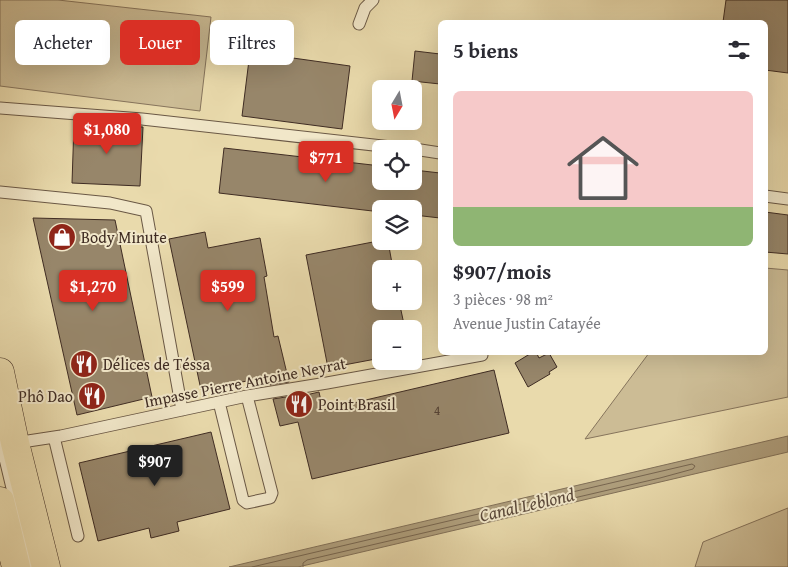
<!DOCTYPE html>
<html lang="fr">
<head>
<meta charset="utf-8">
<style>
  body { margin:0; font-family:"Gentium Book Plus",serif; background:#f2f2f3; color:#2b2b33; height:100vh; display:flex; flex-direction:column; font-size:19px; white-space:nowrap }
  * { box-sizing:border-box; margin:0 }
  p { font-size:16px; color:#7c7c81 }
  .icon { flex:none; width:28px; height:28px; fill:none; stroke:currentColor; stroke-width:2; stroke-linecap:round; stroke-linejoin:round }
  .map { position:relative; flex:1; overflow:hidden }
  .sheet { position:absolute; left:438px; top:20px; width:330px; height:335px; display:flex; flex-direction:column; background:#fff; border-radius:8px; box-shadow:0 5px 20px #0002 }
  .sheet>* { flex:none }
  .guide { position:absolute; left:15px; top:20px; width:348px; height:45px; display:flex; gap:10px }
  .needle { width:32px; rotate:190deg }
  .buttons { position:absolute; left:372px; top:80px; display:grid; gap:10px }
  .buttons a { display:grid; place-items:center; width:50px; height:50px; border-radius:8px; background:#fff; box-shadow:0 5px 20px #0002; font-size:25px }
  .price { position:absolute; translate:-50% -42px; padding:0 11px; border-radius:5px; background:#d93025; color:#fff; font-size:16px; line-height:32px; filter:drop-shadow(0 1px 2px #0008) }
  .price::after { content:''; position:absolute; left:50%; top:30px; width:15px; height:11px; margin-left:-8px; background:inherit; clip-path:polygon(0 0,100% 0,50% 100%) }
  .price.current { background:#222; color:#fff }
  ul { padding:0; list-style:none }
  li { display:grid; align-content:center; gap:10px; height:265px; padding:0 15px }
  li span { display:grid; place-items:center; height:155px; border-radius:8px; color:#555 }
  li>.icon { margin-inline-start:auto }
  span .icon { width:90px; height:90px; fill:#fffc; stroke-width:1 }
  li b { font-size:21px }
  h2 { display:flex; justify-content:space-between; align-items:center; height:60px; padding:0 15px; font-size:21px }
  .tag { padding:0 18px; border-radius:8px; background:#fff; box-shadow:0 5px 20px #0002; font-size:18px; line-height:45px }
  .tag.current { background:#d93025; color:#fff }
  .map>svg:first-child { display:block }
</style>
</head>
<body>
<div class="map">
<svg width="788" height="567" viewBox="0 0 788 567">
  <rect width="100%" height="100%" fill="#e9daac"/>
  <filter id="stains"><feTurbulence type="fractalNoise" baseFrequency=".004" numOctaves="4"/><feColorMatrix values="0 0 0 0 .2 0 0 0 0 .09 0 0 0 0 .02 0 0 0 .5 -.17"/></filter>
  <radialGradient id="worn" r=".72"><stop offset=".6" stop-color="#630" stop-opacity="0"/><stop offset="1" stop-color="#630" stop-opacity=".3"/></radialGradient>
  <path fill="#ccbc95" stroke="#86745c" d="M0,0H58L211,17L200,111L0,86Z
    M765,268L788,270V397L585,439L649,353L765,352Z
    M788,508V567H695L703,542Z"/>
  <path fill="#af9f7d" stroke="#827159" d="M788,436V452L298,567H229Z"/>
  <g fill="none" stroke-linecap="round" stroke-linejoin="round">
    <path stroke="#776650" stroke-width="1" d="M252,567L692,464L695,466L693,469L660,478L307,560L303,563V567"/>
  </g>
  <path fill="#97866a" stroke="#3f2c23" d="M726,0H788V73L765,70V22H723Z
    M415,51L440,54V84L412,81Z
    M250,52L350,66L342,129L242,116Z
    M74,124L143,127L140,186L72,183Z
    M224,148L381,166V181H414V170L440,173V218L414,215V209H381V212L219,193Z
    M765,212L788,215V254L765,252Z
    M33,218L115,220L152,397L77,415Z
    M205,232L208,248L260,238L267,276L264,277L274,337L278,336L289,382L270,385L269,380L257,382V379L201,390L169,239Z
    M378,241H388L393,269H381V301H399L405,329H381V358L328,368L306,255Z
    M533,352H536L539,358L549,353L557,367L549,372L550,374L528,387L515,363Z
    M494,370L509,433L312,479L298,422L280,426L273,399L292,396L293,398L319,392L323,410Z
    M211,432L230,509L177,522L179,531L151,538L149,528L98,541L79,463Z"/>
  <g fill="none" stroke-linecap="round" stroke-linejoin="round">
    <g stroke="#6a5845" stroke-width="13">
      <path id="lane" d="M359,24L365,8L373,0
        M0,108L142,119L409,149
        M414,149L440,153
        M0,192L110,203L146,211L182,410
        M765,196L788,199
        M219,402L243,500L247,503L270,498L272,493L247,396
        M54,437L78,536
        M0,438L31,567
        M15,443L61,436L247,396L327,383L482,355"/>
    </g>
    <g stroke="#3f2c23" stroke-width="29">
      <path id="primary" d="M0,372L15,443L46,567
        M0,501L16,567"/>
    </g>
    <use href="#lane" stroke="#f1e7c9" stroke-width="11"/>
    <use href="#primary" stroke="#e9daac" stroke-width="28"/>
  </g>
  <defs>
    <g id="shop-disc" transform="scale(1.4375)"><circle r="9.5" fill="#8f2418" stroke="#f1e7c9"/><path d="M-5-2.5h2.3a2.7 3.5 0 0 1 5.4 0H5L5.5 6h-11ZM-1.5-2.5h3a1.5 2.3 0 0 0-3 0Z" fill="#fff"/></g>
    <g id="restaurant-disc" transform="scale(1.4375)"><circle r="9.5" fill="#8f2418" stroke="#f1e7c9"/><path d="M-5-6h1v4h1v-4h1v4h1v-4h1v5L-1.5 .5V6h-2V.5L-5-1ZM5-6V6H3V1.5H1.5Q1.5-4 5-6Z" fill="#fff"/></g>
  </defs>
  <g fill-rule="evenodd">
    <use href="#shop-disc" x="62" y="237"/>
    <use href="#restaurant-disc" x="84" y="364"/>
    <use href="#restaurant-disc" x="92" y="396"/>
    <use href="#restaurant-disc" x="299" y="404"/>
  </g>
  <g text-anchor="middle" stroke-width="4" stroke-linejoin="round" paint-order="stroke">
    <g font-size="14" fill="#554235">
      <text x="437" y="415">4</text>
    </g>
    <g font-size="16" fill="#3f2c23" stroke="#f1e7c9" text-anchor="start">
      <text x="81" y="243">Body Minute</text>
      <text x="103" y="370">Délices de Téssa</text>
      <text x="73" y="402" text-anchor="end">Phô Dao</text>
      <text x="318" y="410">Point Brasil</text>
    </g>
    <g font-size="16" fill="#3f2c23" stroke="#f1e7c9">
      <text transform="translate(245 382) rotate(-11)" y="6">Impasse Pierre Antoine Neyrat</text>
    </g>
    <g font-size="18" font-style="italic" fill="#5b493a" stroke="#f1e7c9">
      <text transform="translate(527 505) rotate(-13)" y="6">Canal Leblond</text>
    </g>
  </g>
  <rect width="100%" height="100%" filter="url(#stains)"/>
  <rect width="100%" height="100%" fill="url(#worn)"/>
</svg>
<div class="buttons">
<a><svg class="needle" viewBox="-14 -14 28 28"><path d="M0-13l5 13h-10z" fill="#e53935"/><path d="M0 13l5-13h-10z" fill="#7c7c81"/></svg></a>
<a><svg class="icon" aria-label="locate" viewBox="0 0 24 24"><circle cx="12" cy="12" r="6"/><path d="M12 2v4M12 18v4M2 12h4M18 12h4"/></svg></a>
<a><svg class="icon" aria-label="layers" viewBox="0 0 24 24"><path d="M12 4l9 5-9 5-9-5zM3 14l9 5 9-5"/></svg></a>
<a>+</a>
<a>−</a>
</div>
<b class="price" style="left:107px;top:155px">$1,080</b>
<b class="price" style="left:326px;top:183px">$771</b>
<b class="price" style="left:93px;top:312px">$1,270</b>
<b class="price" style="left:228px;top:312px">$599</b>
<b class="price current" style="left:155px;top:487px">$907</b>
<div class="guide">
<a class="tag">Acheter</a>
<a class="tag current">Louer</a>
<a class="tag">Filtres</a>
</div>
<section class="sheet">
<h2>5 biens<svg class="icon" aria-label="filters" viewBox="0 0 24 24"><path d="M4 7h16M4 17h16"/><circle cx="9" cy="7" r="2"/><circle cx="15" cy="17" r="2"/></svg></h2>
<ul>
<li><span style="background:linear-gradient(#f6c9c9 75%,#8fb573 0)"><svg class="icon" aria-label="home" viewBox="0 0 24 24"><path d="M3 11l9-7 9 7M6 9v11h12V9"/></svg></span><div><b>$907/mois</b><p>3 pièces · 98 m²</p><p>Avenue Justin Catayée</p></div></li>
</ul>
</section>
</div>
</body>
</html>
